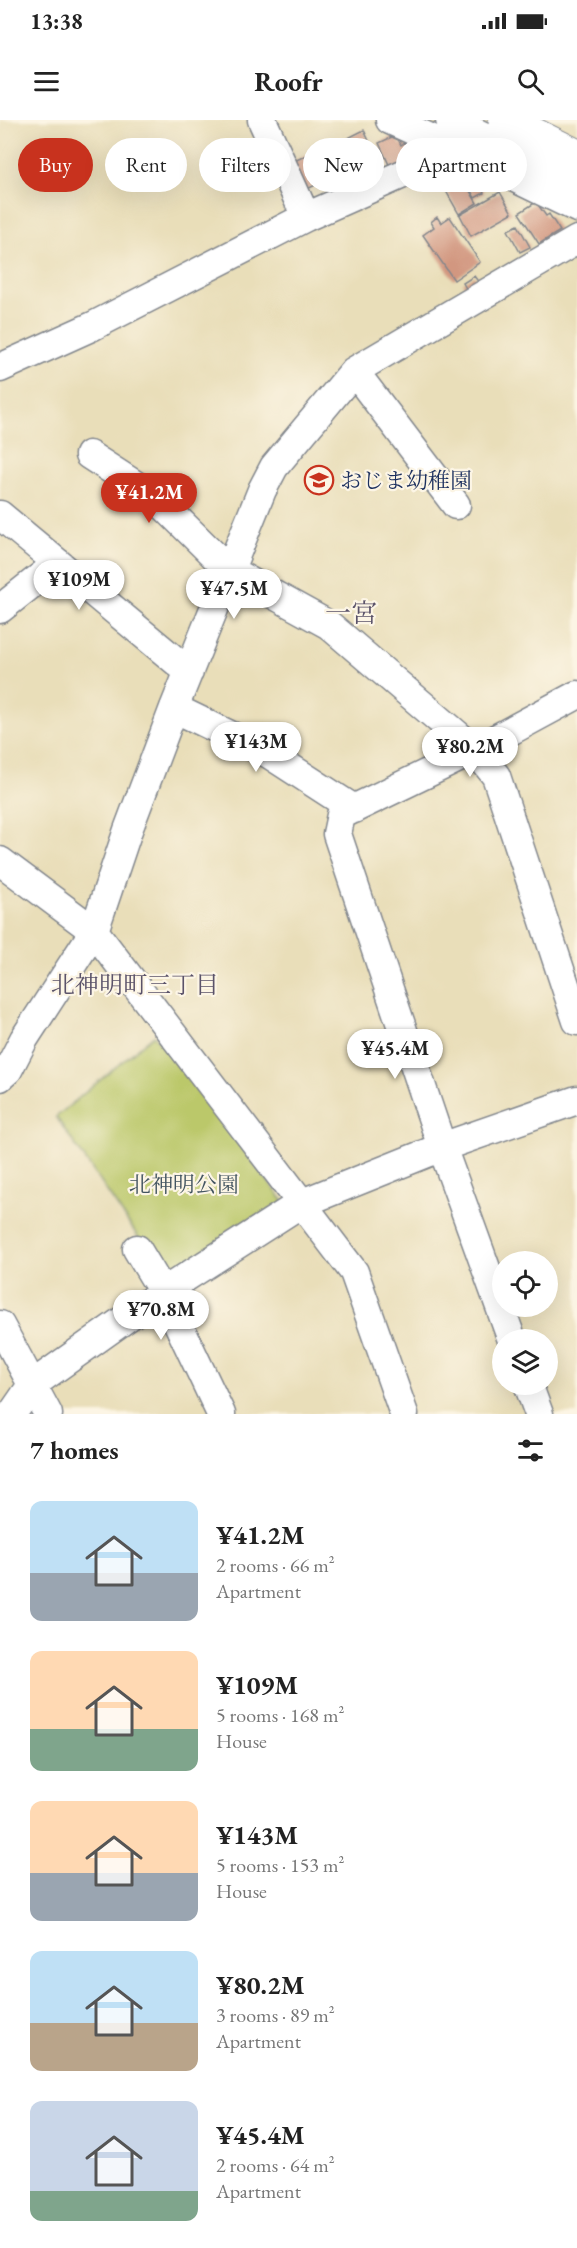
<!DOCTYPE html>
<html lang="en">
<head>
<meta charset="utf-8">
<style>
  body { margin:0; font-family:"EB Garamond","Noto Serif JP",serif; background:#f6f6f6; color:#222; height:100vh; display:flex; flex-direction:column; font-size:22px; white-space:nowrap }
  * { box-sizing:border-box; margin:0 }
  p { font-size:20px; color:#767676 }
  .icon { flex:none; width:33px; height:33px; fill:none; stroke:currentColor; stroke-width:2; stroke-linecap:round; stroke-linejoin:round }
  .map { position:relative; height:1294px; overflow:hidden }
  .drawer { display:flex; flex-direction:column; background:#fff; flex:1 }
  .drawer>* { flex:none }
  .guide { position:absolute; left:18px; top:18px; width:542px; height:54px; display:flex; gap:12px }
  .controls { position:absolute; left:492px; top:1131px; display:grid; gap:12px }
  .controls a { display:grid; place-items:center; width:66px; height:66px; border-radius:50%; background:#fff; box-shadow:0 6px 24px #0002; font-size:30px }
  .price { position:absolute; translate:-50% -51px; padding:0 14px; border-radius:21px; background:#fff; color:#222; font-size:20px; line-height:39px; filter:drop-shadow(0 2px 3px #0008) }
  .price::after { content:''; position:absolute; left:50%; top:36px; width:18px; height:14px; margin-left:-9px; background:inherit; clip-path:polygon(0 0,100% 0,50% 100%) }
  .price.selected { background:#c8321e; color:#fff }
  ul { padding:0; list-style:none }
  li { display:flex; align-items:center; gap:18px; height:150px; padding:0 30px }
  li span { display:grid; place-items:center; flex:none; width:168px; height:120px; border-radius:12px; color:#555 }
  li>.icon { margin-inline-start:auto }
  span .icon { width:72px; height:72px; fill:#fffc; stroke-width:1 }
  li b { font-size:26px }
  h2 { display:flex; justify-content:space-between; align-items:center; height:72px; padding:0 30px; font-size:26px }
  .pill { padding:0 21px; border-radius:27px; background:#fff; box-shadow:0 6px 24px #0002; font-size:21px; line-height:54px }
  .pill.selected { background:#c8321e; color:#fff }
  .status { display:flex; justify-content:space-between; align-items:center; height:42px; padding:0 30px; background:#fff; direction:ltr }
  .status svg { height:16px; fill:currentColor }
  header { display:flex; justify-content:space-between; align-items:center; height:78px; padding:0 30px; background:#fff; font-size:27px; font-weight:700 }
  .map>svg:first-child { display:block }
</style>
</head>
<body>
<div class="status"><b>13:38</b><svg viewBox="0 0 49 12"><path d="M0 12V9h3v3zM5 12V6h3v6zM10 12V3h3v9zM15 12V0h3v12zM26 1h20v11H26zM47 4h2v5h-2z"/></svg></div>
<header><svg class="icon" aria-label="menu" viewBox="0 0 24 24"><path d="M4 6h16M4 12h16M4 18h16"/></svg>Roofr<svg class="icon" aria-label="search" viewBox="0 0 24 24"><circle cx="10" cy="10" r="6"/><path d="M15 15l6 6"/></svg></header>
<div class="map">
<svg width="577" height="1294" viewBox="0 0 577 1294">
  <rect width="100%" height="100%" fill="#fcf5e5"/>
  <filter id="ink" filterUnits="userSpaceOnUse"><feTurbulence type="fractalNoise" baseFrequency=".0167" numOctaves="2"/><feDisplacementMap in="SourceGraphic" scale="12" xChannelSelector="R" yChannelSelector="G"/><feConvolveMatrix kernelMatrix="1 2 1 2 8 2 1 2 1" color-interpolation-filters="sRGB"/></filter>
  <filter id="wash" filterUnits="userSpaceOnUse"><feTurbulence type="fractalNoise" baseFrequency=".008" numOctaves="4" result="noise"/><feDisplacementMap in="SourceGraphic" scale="24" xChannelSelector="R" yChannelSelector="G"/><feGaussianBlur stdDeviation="1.35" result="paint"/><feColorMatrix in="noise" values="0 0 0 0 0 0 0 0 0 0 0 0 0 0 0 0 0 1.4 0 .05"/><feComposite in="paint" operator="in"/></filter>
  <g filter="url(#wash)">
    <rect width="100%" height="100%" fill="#e9deb9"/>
    <path fill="#bbc86a" stroke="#6b7c64" stroke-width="1.5" d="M154,915L285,1083L165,1156L56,997Z"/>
    <g id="blocks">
      <path fill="#d29780" d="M364,10L375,34L361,41L350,17Z
        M396,15L401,25L406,22L408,28L414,25L420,37L392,51L379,23Z
        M349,18L360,42L341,51L329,27Z
        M327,26L339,53L321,61L310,39L315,37L313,33Z
        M307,35L320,63L303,71L290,43Z
        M457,41L462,50L459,52L477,83L459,94L433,48Z
        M477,60L484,73L475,78L468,66Z
        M500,72L512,93L471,116L460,95Z
        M536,82L546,96L549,94L560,111L539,124L519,93Z
        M437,97L441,103L450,97L480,142L454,160L423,115L434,107L431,102Z
        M518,105L530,127L520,132L508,110Z
        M474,156L480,164L468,172L463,163Z"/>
    </g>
  </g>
  <g filter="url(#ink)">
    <use href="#blocks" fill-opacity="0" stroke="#82868c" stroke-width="1.5"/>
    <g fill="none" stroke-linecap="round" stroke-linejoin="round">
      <g stroke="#82868c" stroke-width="31">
        <path id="minor" d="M262,0L306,97
          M450,0L577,61
          M457,30L577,88
          M0,248L93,206L306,97L457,30L390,0
          M354,251L456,385
          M89,335L157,379L229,450L329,505L475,630L496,656L577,901
          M0,395L189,552
          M0,489L58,443
          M174,588L269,634L354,689
          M0,741L94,811L354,1152L404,1294
          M0,957L8,950L24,919L94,811L128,710L174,588L262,370L274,347L354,251L577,120
          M137,1129L163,1172L221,1294
          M0,1205L48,1294
          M512,1220L442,1027L337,714L341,695L475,630L577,575
          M528,1264L539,1294
          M12,1294L32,1265L163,1172L300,1084L442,1027L577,980"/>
      </g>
      <g stroke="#82868c" stroke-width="35">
        <path id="highway" d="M505,0L577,36"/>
      </g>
      <use href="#minor" stroke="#fff" stroke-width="28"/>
      <use href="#highway" stroke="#fff" stroke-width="33"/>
    </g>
  </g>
  <defs>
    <g id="school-ring" transform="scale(1.5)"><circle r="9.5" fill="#fcf5e5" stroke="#c8321e" stroke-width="1.5"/><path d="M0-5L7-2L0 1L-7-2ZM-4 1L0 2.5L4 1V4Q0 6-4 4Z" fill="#c8321e"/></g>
  </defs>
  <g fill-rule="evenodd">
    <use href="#school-ring" x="319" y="360"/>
  </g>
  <g text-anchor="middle" stroke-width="4.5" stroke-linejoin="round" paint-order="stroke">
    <g font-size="22" fill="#1b2f5e" stroke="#fcf5e5" text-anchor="start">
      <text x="340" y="368">おじま幼稚園</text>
    </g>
    <g font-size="22" fill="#435561" stroke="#fcf5e5">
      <text x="184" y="1072">北神明公園</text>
    </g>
    <g font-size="24" fill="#5b536a" stroke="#fcf5e5">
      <text x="135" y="873">北神明町三丁目</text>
    </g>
    <g font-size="26" fill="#5b536a" stroke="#fcf5e5">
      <text x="351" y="502">一宮</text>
    </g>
  </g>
</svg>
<div class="controls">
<a><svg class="icon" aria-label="locate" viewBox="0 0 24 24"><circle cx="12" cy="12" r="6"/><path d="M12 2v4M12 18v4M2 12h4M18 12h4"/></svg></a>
<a><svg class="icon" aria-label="layers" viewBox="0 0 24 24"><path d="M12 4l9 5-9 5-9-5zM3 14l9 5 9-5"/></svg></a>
</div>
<b class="price selected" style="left:149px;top:404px">¥41.2M</b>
<b class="price" style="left:79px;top:491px">¥109M</b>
<b class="price" style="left:234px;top:500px">¥47.5M</b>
<b class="price" style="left:256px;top:653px">¥143M</b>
<b class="price" style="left:470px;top:658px">¥80.2M</b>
<b class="price" style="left:395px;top:960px">¥45.4M</b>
<b class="price" style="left:161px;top:1221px">¥70.8M</b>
<div class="guide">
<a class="pill selected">Buy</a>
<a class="pill">Rent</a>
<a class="pill">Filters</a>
<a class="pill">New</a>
<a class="pill">Apartment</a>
</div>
</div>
<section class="drawer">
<h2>7 homes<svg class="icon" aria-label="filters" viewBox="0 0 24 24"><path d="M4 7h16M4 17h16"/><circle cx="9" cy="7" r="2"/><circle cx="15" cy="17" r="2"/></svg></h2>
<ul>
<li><span style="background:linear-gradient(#bfe0f5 60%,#9aa5b1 0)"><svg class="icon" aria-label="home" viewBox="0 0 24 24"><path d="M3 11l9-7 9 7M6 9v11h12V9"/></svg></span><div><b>¥41.2M</b><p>2 rooms · 66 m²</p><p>Apartment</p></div></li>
<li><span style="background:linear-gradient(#ffd9b3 65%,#7fa58c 0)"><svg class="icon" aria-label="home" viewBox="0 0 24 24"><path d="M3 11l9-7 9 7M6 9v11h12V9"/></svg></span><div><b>¥109M</b><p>5 rooms · 168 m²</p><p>House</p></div></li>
<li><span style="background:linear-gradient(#ffd9b3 60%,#9aa5b1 0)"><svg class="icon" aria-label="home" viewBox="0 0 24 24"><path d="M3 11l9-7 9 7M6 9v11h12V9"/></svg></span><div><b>¥143M</b><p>5 rooms · 153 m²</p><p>House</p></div></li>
<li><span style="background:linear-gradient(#bfe0f5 60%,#b9a48a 0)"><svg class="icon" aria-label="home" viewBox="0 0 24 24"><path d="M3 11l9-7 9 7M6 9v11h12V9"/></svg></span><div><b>¥80.2M</b><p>3 rooms · 89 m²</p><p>Apartment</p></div></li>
<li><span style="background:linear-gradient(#c9d6e8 75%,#7fa58c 0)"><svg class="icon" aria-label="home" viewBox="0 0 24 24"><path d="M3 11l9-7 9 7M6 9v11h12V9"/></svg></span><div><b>¥45.4M</b><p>2 rooms · 64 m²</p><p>Apartment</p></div></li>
</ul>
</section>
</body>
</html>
